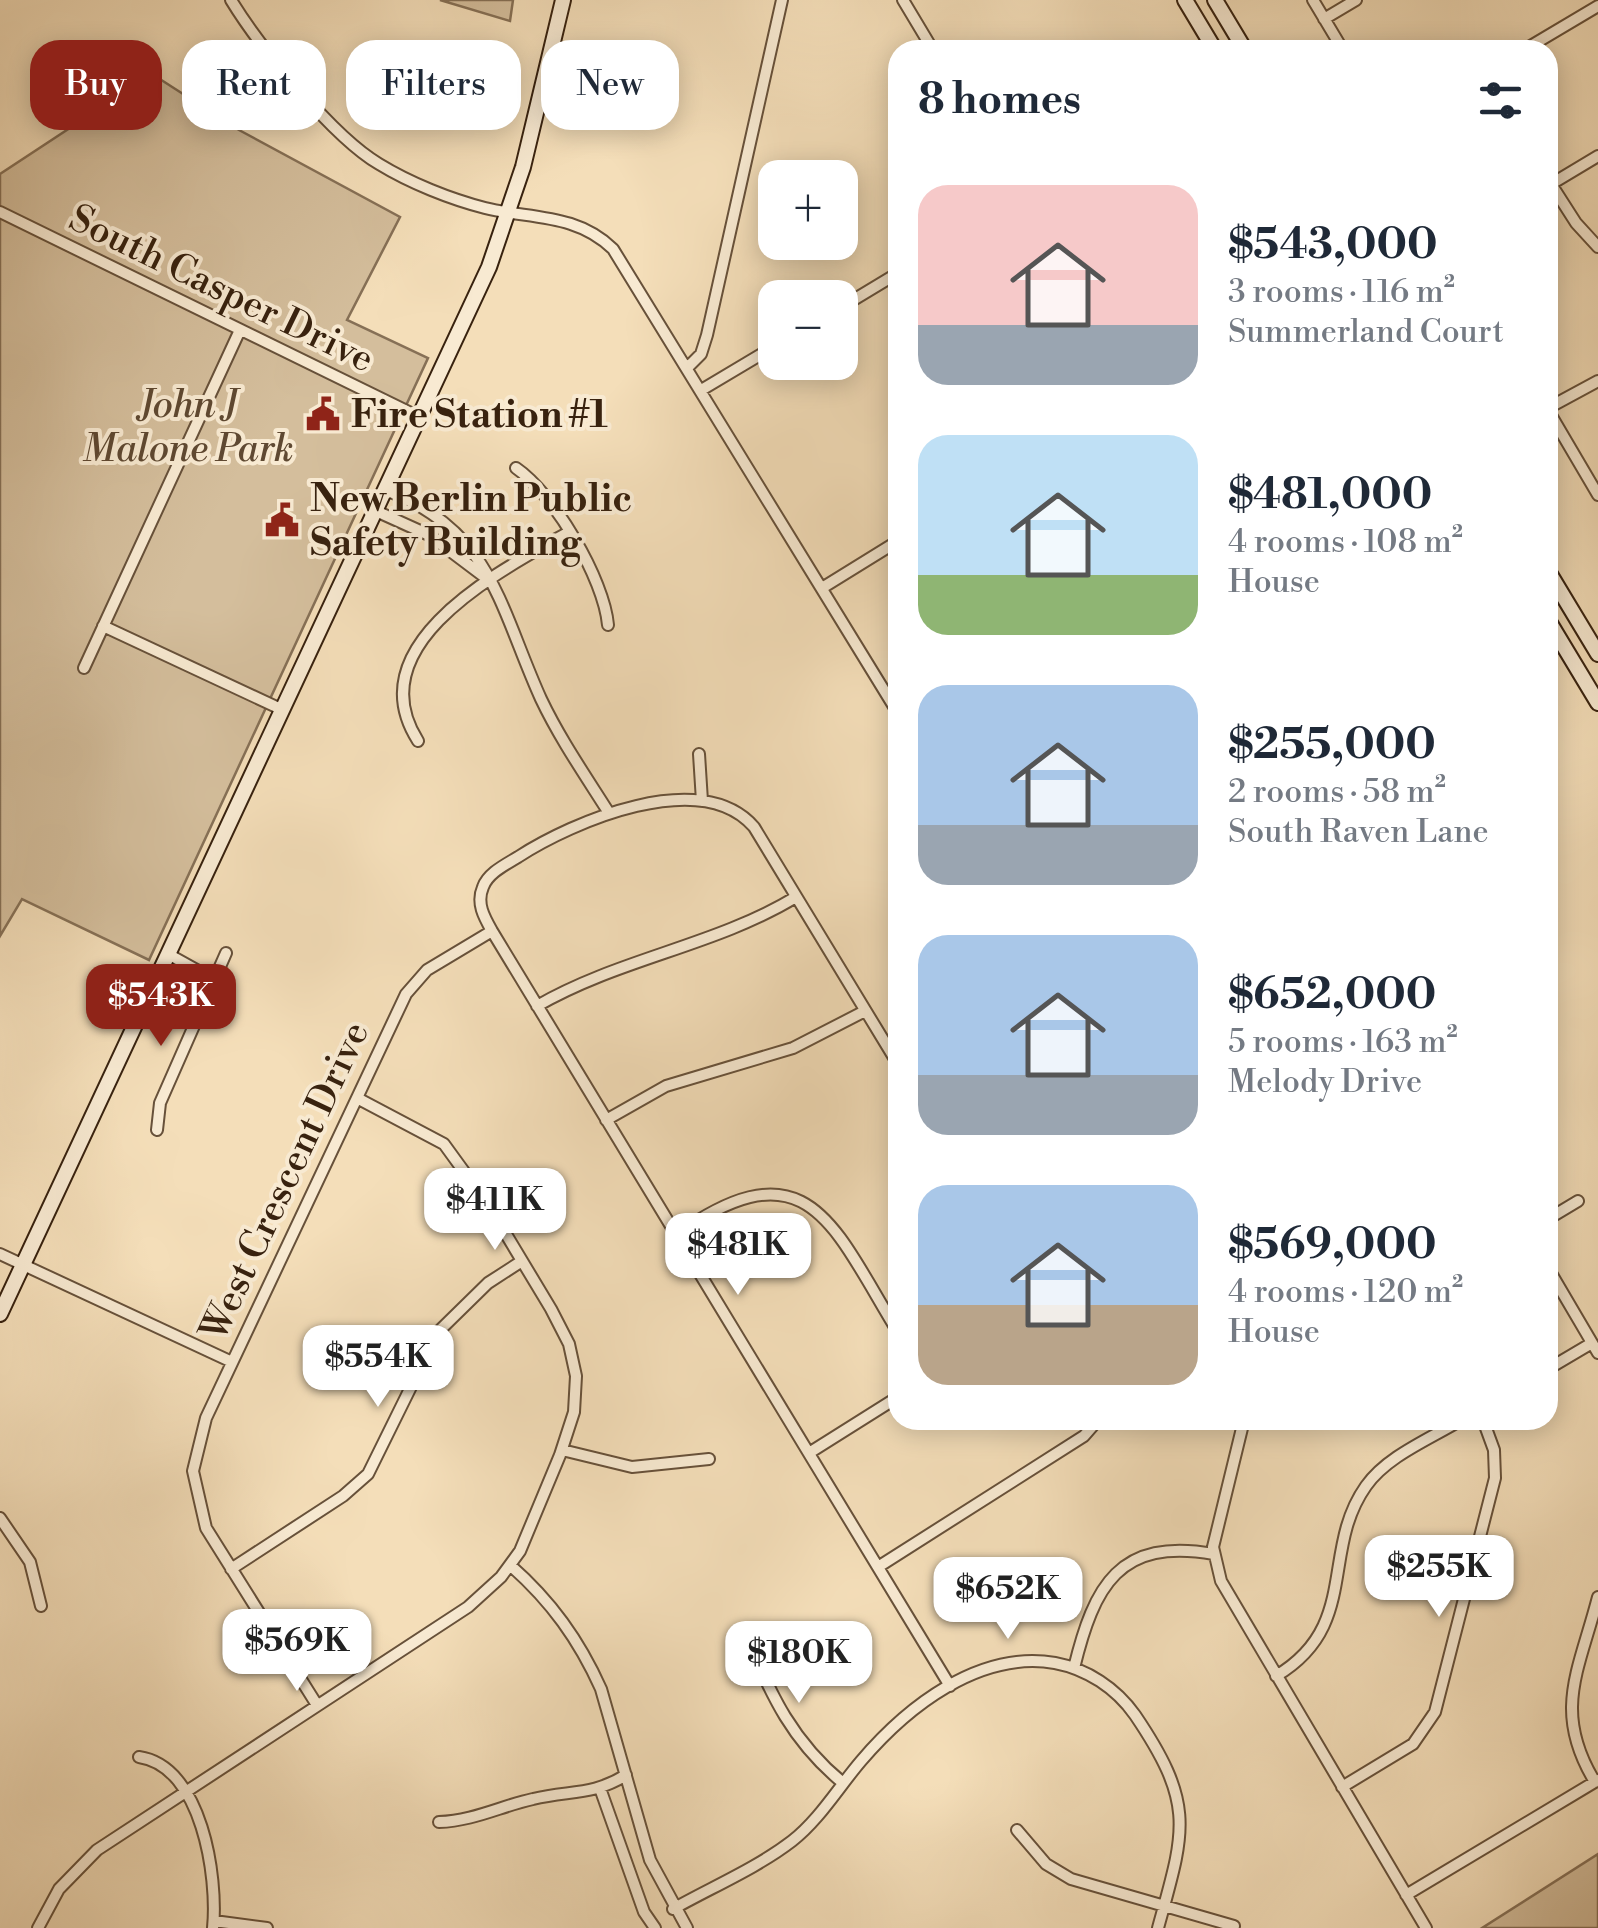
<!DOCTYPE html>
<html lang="en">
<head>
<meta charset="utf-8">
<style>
  body { margin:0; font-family:"Libre Bodoni",serif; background:#f2f2f3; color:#1f2937; height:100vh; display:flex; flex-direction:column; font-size:38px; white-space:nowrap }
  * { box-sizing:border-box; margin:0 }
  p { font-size:32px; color:#747a83 }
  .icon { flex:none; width:55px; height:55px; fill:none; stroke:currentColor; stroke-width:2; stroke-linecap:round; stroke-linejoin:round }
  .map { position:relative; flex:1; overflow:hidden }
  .side { position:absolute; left:888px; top:40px; width:670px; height:1390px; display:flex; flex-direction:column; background:#fff; border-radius:30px; box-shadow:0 5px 25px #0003 }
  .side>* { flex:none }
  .guide { position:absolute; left:30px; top:40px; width:708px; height:90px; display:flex; gap:20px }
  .tools { position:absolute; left:758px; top:160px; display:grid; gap:20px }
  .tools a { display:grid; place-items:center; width:100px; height:100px; border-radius:20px; background:#fff; box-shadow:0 5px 25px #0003; font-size:50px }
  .price { position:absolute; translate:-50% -85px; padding:0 22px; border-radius:20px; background:#fff; color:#222; font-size:32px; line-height:65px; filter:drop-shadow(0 2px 5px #0008) }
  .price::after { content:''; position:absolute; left:50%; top:60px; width:30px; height:22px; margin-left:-15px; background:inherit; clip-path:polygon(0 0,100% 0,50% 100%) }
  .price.active { background:#8f2418; color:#fff }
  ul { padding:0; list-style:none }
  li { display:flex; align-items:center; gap:30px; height:250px; padding:0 30px }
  li span { display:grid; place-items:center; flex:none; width:280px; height:200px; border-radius:30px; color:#555 }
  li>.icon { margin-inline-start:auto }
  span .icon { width:120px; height:120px; fill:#fffc; stroke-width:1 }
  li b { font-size:42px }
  h2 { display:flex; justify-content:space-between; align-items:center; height:120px; padding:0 30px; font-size:42px }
  .chip { padding:0 35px; border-radius:30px; background:#fff; box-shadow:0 5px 25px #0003; font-size:35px; line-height:90px }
  .chip.active { background:#8f2418; color:#fff }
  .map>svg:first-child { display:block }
</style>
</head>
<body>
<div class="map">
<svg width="1598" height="1928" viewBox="0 0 1598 1928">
  <rect width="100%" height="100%" fill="#f4deb9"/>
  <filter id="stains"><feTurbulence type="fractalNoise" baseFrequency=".002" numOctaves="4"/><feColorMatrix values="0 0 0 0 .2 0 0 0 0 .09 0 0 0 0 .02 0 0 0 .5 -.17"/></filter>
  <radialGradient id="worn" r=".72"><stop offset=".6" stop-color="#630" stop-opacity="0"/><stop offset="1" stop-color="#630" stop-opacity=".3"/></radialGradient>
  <path fill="#d4be9c" stroke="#867056" stroke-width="2.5" d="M440,0H513L510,21Z
    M152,74L239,130L400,217L347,320L428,358L149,960L22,899L0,936V174Z
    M1598,1854V1928H1482Z"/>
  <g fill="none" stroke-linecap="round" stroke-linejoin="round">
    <g stroke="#67513a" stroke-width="14">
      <path id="minor" d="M231,0C259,46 333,137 379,164C410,183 450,199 485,208C530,219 576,213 613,249L898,713
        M903,0L933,50
        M1313,0L1343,50
        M1324,19L1356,0
        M1524,50L1598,6
        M1551,184L1576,223L1598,247
        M1548,186L1598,156
        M0,212L419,417
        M840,308L898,273
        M689,366L701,354L707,335L782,0
        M703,389L775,346
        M1548,408L1598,381
        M1548,410L1598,495
        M516,468C554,494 604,579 608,625
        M386,490C492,531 499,606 541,699C560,739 585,775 609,813
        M376,511L429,535L486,578
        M822,588L898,541
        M103,626L283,710
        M84,668L240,330
        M418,741C356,644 502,570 567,533
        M699,754L702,801
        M168,954L213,979
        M537,1006C620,958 715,946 796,897
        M898,1064L754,827C701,766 572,822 518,857C505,865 488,873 483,887C476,903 484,917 492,931L950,1686
        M606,1120L666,1086L793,1048L865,1011
        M157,1130L160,1103L226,953
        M1548,1219L1578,1201
        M676,1235C808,1141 833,1226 898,1332
        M0,1254L232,1362
        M1548,1268L1598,1353
        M1548,1369L1592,1343
        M1244,1420L1213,1547L1221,1581L1426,1928
        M562,1450L632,1467L709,1459
        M809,1453L898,1397
        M0,1518L30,1562L41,1606
        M510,1565C551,1601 579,1640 601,1689L650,1860L687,1928
        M878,1567L1084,1436L1098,1420
        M231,1569L343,1496L368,1474L438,1332L488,1283L522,1261
        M747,1637C771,1696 793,1742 843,1783
        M1074,1668C1094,1586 1119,1537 1214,1554
        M1276,1676C1360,1626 1320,1551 1366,1486C1387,1456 1430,1439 1461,1420
        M317,1705L206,1528L193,1471L206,1418L406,994L427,970L492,931
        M139,1757C202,1766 218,1877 213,1928
        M1595,1782C1552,1711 1579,1671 1598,1597
        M1342,1787L1413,1744L1435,1712L1495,1478L1494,1450L1483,1420
        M601,1791L644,1912L655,1928
        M439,1822C473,1821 501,1806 533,1799C570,1790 592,1796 626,1775
        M1017,1830L1046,1864L1071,1879L1234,1926
        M1406,1895L1598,1780
        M673,1909C712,1887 757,1868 792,1841C819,1820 838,1788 861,1761C907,1707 979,1650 1055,1663C1087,1669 1116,1688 1135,1715C1196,1805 1185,1830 1158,1928
        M214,1921L267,1928
        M38,1928L59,1889L97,1850L468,1607L501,1577L520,1551L560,1455L574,1412L576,1376L569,1344L551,1309L489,1206L444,1144L357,1098"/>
    </g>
    <g stroke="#38220f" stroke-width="18">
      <path id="secondary" d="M1185,0L1215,50
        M1215,0L1245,50
        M1548,571L1598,654
        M1548,620L1598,703
        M0,1314L489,267L523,167L563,0"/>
    </g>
    <use href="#minor" stroke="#f8ead2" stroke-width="10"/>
    <use href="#secondary" stroke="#f8ead2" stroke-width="14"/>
  </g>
  <defs>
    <g id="civic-bare" transform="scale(2.7)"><path d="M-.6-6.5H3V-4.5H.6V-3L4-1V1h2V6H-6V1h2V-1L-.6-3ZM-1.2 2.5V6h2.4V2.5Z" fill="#8f2418" stroke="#f8ead2" stroke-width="2.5" paint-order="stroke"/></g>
  </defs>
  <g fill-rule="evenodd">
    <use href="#civic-bare" x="323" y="414"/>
    <use href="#civic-bare" x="282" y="520"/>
  </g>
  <g text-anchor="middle" stroke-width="8" stroke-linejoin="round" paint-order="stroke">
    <g font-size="38" fill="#38220f" stroke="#f8ead2">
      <text transform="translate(222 288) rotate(26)" y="13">South Casper Drive</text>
      <text transform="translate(284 1181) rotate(-65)" y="13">West Crescent Drive</text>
    </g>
    <g font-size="38" font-style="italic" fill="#5f4932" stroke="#f8ead2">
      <text x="188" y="417">John J<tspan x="188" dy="44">Malone Park</tspan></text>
    </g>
    <g font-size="38" font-weight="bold" fill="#38220f" stroke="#f8ead2" text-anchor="start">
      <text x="351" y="427">Fire Station #1</text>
      <text x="310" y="511">New Berlin Public<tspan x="310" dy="44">Safety Building</tspan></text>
    </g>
  </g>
  <rect width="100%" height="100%" filter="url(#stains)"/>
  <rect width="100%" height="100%" fill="url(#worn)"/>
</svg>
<div class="tools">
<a>+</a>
<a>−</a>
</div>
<b class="price active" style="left:161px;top:1049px">$543K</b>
<b class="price" style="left:495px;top:1253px">$411K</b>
<b class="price" style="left:738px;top:1298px">$481K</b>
<b class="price" style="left:378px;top:1410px">$554K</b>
<b class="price" style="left:1439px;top:1620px">$255K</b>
<b class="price" style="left:1008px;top:1642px">$652K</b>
<b class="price" style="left:297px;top:1694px">$569K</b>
<b class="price" style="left:799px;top:1706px">$180K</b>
<div class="guide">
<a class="chip active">Buy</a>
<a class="chip">Rent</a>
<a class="chip">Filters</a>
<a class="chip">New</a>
</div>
<section class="side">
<h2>8 homes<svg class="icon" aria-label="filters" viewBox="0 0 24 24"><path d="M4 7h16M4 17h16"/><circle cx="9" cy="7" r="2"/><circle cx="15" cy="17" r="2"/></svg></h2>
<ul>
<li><span style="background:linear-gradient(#f6c9c9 70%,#9aa5b1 0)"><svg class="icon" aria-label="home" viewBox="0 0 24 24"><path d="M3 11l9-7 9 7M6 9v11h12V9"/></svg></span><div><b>$543,000</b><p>3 rooms · 116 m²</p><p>Summerland Court</p></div></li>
<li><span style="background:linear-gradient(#bfe0f5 70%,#8fb573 0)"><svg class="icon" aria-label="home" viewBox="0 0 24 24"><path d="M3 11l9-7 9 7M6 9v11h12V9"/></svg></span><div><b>$481,000</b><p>4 rooms · 108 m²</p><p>House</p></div></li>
<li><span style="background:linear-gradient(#a9c7e8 70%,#9aa5b1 0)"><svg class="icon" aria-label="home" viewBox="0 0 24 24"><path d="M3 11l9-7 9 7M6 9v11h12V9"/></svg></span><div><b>$255,000</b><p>2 rooms · 58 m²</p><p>South Raven Lane</p></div></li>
<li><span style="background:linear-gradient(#a9c7e8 70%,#9aa5b1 0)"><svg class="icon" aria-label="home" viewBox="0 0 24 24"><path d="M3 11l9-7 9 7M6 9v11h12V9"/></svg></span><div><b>$652,000</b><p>5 rooms · 163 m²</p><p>Melody Drive</p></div></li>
<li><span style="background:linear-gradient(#a9c7e8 60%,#b9a48a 0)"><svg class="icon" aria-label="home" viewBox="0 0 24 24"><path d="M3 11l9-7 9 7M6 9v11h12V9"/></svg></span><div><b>$569,000</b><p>4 rooms · 120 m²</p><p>House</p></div></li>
</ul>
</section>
</div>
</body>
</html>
